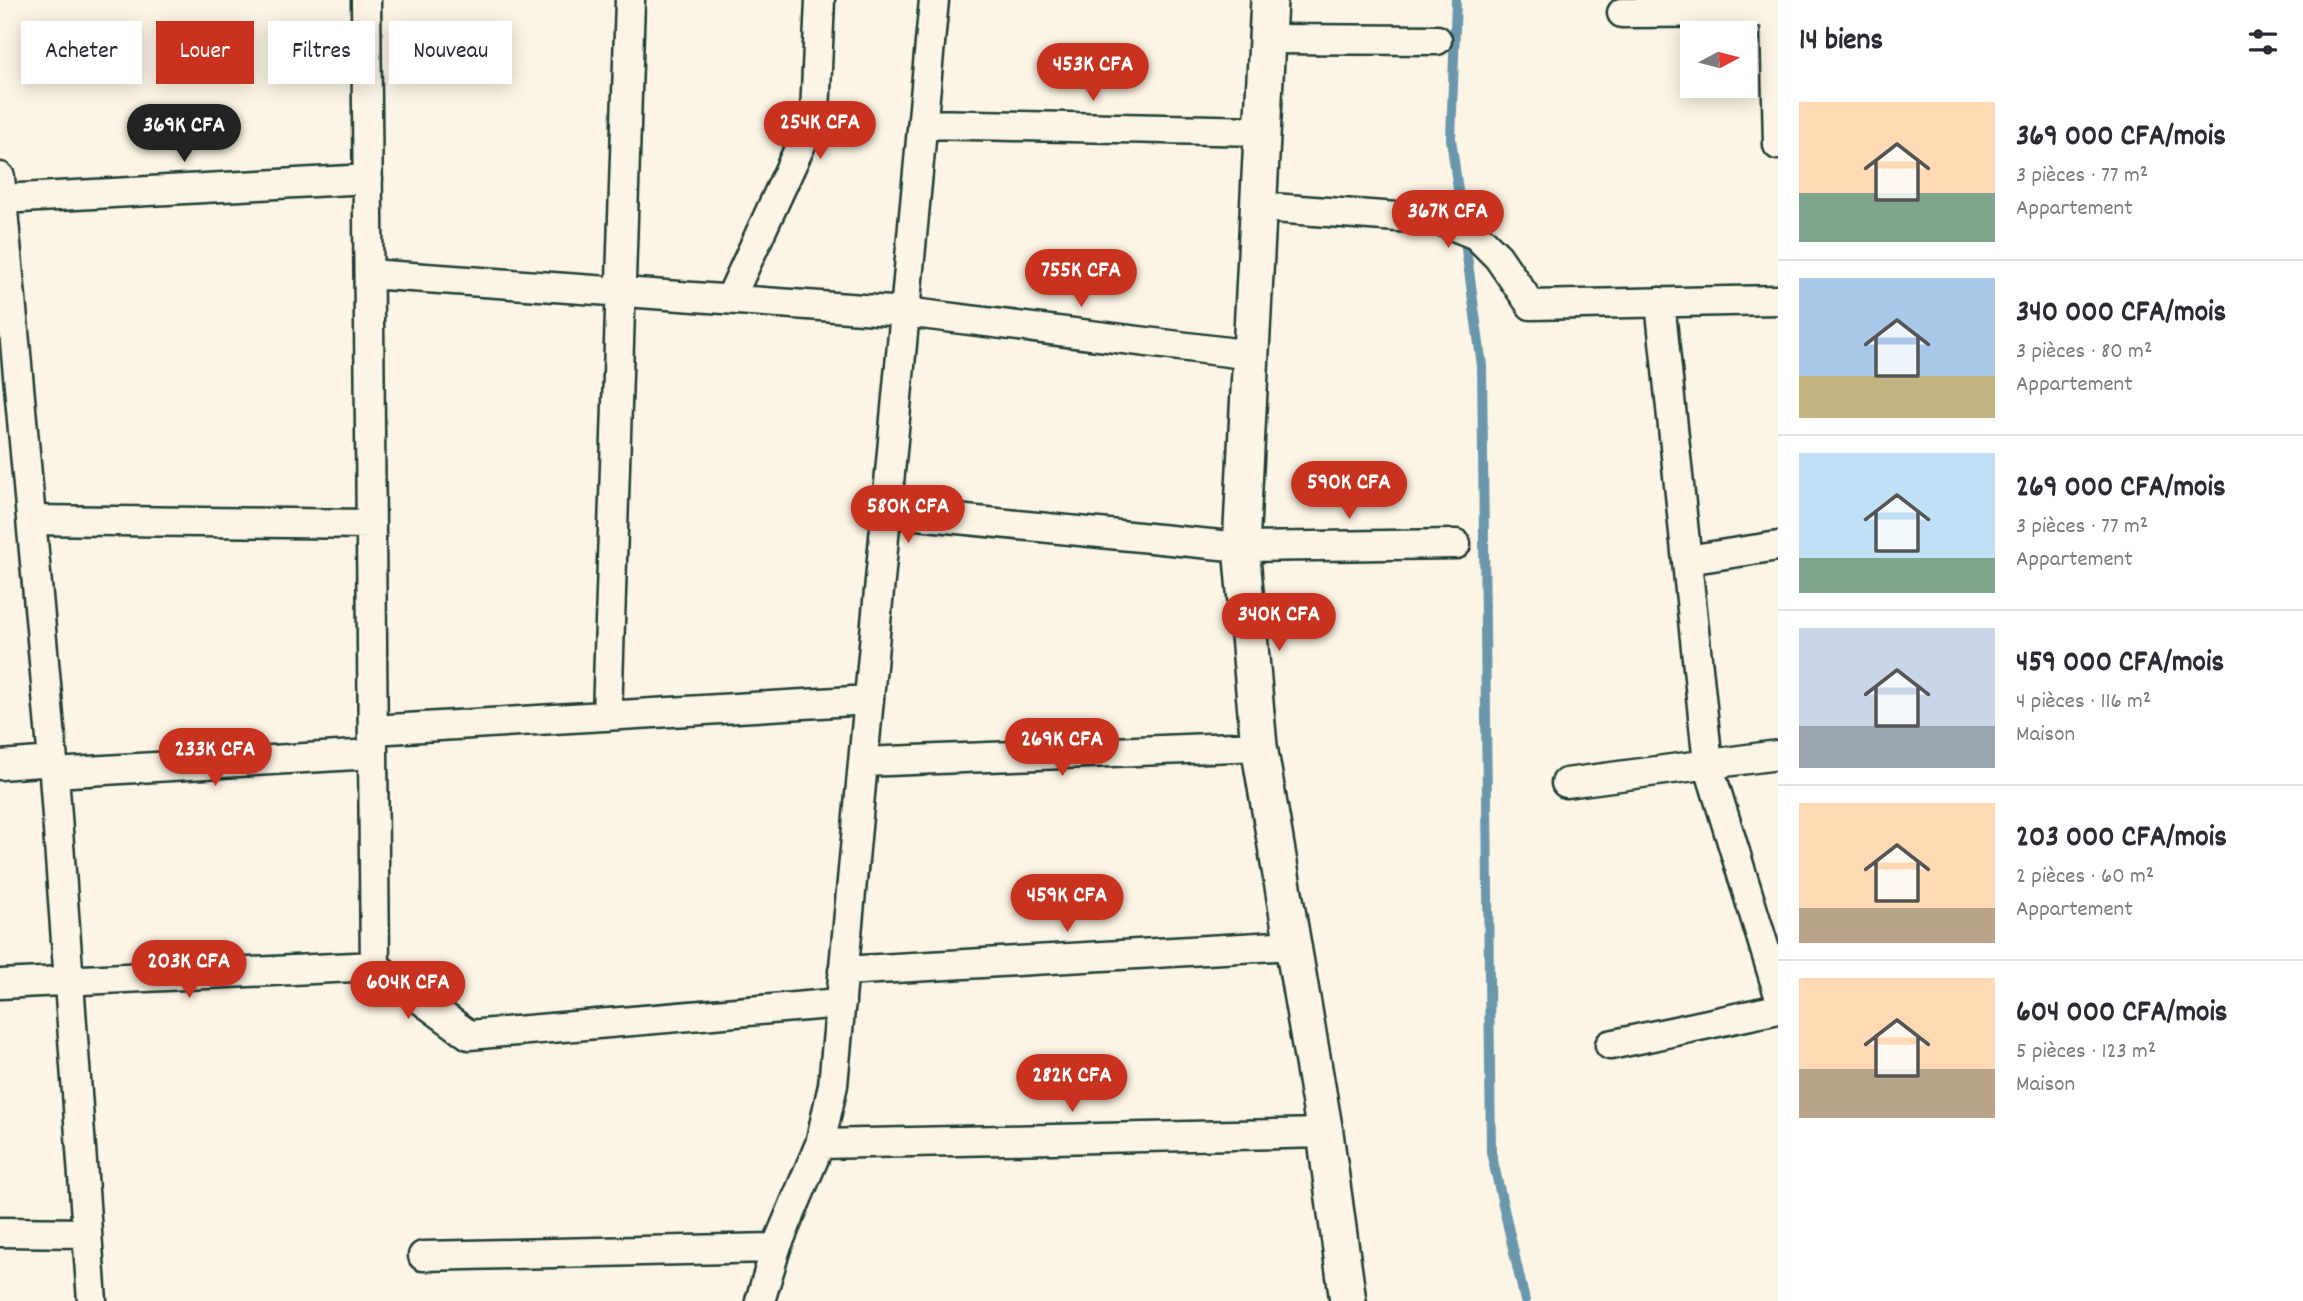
<!DOCTYPE html>
<html lang="fr">
<head>
<meta charset="utf-8">
<style>
  body { margin:0; font-family:Dekko,sans-serif; background:#f7f7f7; color:#2b2b33; height:100vh; display:flex; flex-direction:column; font-size:26px; white-space:nowrap }
  * { box-sizing:border-box; margin:0 }
  p { font-size:23px; color:#7c7c81 }
  .icon { flex:none; width:38px; height:38px; fill:none; stroke:currentColor; stroke-width:2; stroke-linecap:round; stroke-linejoin:round }
  .map { position:relative; flex:1; overflow:hidden }
  .details { display:flex; flex-direction:column; background:#fff; width:525px }
  .details>* { flex:none }
  .guide { position:absolute; left:21px; top:21px; width:665px; height:63px; display:flex; gap:14px }
  .needle { width:46px; rotate:83deg }
  .buttons { position:absolute; left:1680px; top:21px; display:grid; gap:14px }
  .buttons a { display:grid; place-items:center; width:77px; height:77px; border-radius:0px; background:#fff; box-shadow:0 4px 18px #0003; font-size:35px }
  .price { position:absolute; translate:-50% -60px; padding:0 16px; border-radius:24px; background:#c8321e; color:#fff; font-size:23px; line-height:46px; filter:drop-shadow(0 2px 4px #0008) }
  .price::after { content:''; position:absolute; left:50%; top:42px; width:21px; height:16px; margin-left:-10px; background:inherit; clip-path:polygon(0 0,100% 0,50% 100%) }
  .price.active { background:#222; color:#fff }
  ul { padding:0; list-style:none }
  li { display:flex; align-items:center; gap:21px; height:175px; padding:0 21px }
  li+li { border-top:2px solid #e1e1e2 }
  li span { display:grid; place-items:center; flex:none; width:196px; height:140px; border-radius:0px; color:#555 }
  li>.icon { margin-inline-start:auto }
  span .icon { width:84px; height:84px; fill:#fffc; stroke-width:1 }
  li b { font-size:30px }
  h2 { display:flex; justify-content:space-between; align-items:center; height:84px; padding:0 21px; font-size:30px }
  .pill { padding:0 24px; border-radius:0px; background:#fff; box-shadow:0 4px 18px #0003; font-size:24px; line-height:63px }
  .pill.active { background:#c8321e; color:#fff }
  main { display:flex; flex:1; min-height:0 }
  .map>svg:first-child { display:block }
</style>
</head>
<body>
<main>
<div class="map">
<svg width="1778" height="1301" viewBox="0 0 1778 1301">
  <rect width="100%" height="100%" fill="#fcf5e5"/>
  <filter id="ink" filterUnits="userSpaceOnUse"><feTurbulence type="fractalNoise" baseFrequency=".0143" numOctaves="2"/><feDisplacementMap in="SourceGraphic" scale="14" xChannelSelector="R" yChannelSelector="G"/><feConvolveMatrix kernelMatrix="1 2 1 2 8 2 1 2 1" color-interpolation-filters="sRGB"/></filter>
  <g filter="url(#ink)">
    <g fill="none" stroke-linecap="round" stroke-linejoin="round">
      <path stroke="#6a97ab" stroke-width="10" d="M1456,0L1451,139L1482,366L1491,1152L1525,1301"/>
      <g stroke="#1f3d34" stroke-width="33">
        <path id="minor" d="M366,0L375,966
          M1775,12L1778,145
          M1622,13L1778,12
          M1267,39L1437,40
          M923,124L1262,131
          M0,177L53,761L92,1301
          M2,199L368,179
          M1259,207L1439,220L1476,235L1498,257L1531,305L1778,300
          M369,274L905,312L1252,355
          M730,299L815,114L820,0
          M1660,302L1708,764L1778,992
          M886,512L1241,547L1456,544
          M31,520L371,524
          M1687,560L1778,546
          M607,716L630,0
          M373,730L869,700
          M863,762L1259,746
          M0,765L53,761
          M54,773L373,754
          M1566,783L1778,755
          M843,971L1293,945
          M0,984L375,966L469,1035L841,1003
          M1610,1045L1778,1009
          M820,1144L1325,1133
          M0,1232L87,1233
          M423,1256L776,1248
          M760,1301L776,1248L820,1144L833,1085L934,0"/>
      </g>
      <g stroke="#1f3d34" stroke-width="40">
        <path id="tertiary" d="M1269,0L1241,547L1259,746L1325,1133L1348,1301"/>
      </g>
      <use href="#minor" stroke="#fcf5e5" stroke-width="28"/>
      <use href="#tertiary" stroke="#fcf5e5" stroke-width="35"/>
    </g>
  </g>
</svg>
<div class="buttons">
<a><svg class="needle" viewBox="-14 -14 28 28"><path d="M0-13l5 13h-10z" fill="#e53935"/><path d="M0 13l5-13h-10z" fill="#7c7c81"/></svg></a>
</div>
<b class="price" style="left:1093px;top:103px">453K CFA</b>
<b class="price" style="left:820px;top:161px">254K CFA</b>
<b class="price active" style="left:184px;top:164px">369K CFA</b>
<b class="price" style="left:1448px;top:250px">367K CFA</b>
<b class="price" style="left:1081px;top:309px">755K CFA</b>
<b class="price" style="left:1349px;top:521px">590K CFA</b>
<b class="price" style="left:908px;top:545px">580K CFA</b>
<b class="price" style="left:1279px;top:653px">340K CFA</b>
<b class="price" style="left:1062px;top:778px">269K CFA</b>
<b class="price" style="left:215px;top:788px">233K CFA</b>
<b class="price" style="left:1067px;top:934px">459K CFA</b>
<b class="price" style="left:189px;top:1000px">203K CFA</b>
<b class="price" style="left:408px;top:1021px">604K CFA</b>
<b class="price" style="left:1072px;top:1114px">282K CFA</b>
<div class="guide">
<a class="pill">Acheter</a>
<a class="pill active">Louer</a>
<a class="pill">Filtres</a>
<a class="pill">Nouveau</a>
</div>
</div>
<section class="details">
<h2>14 biens<svg class="icon" aria-label="filters" viewBox="0 0 24 24"><path d="M4 7h16M4 17h16"/><circle cx="9" cy="7" r="2"/><circle cx="15" cy="17" r="2"/></svg></h2>
<ul>
<li><span style="background:linear-gradient(#ffd9b3 65%,#7fa58c 0)"><svg class="icon" aria-label="home" viewBox="0 0 24 24"><path d="M3 11l9-7 9 7M6 9v11h12V9"/></svg></span><div><b>369 000 CFA/mois</b><p>3 pièces · 77 m²</p><p>Appartement</p></div></li>
<li><span style="background:linear-gradient(#a9c7e8 70%,#c2b280 0)"><svg class="icon" aria-label="home" viewBox="0 0 24 24"><path d="M3 11l9-7 9 7M6 9v11h12V9"/></svg></span><div><b>340 000 CFA/mois</b><p>3 pièces · 80 m²</p><p>Appartement</p></div></li>
<li><span style="background:linear-gradient(#bfe0f5 75%,#7fa58c 0)"><svg class="icon" aria-label="home" viewBox="0 0 24 24"><path d="M3 11l9-7 9 7M6 9v11h12V9"/></svg></span><div><b>269 000 CFA/mois</b><p>3 pièces · 77 m²</p><p>Appartement</p></div></li>
<li><span style="background:linear-gradient(#c9d6e8 70%,#9aa5b1 0)"><svg class="icon" aria-label="home" viewBox="0 0 24 24"><path d="M3 11l9-7 9 7M6 9v11h12V9"/></svg></span><div><b>459 000 CFA/mois</b><p>4 pièces · 116 m²</p><p>Maison</p></div></li>
<li><span style="background:linear-gradient(#ffd9b3 75%,#b9a48a 0)"><svg class="icon" aria-label="home" viewBox="0 0 24 24"><path d="M3 11l9-7 9 7M6 9v11h12V9"/></svg></span><div><b>203 000 CFA/mois</b><p>2 pièces · 60 m²</p><p>Appartement</p></div></li>
<li><span style="background:linear-gradient(#ffd9b3 65%,#b9a48a 0)"><svg class="icon" aria-label="home" viewBox="0 0 24 24"><path d="M3 11l9-7 9 7M6 9v11h12V9"/></svg></span><div><b>604 000 CFA/mois</b><p>5 pièces · 123 m²</p><p>Maison</p></div></li>
</ul>
</section>
</main>
</body>
</html>
